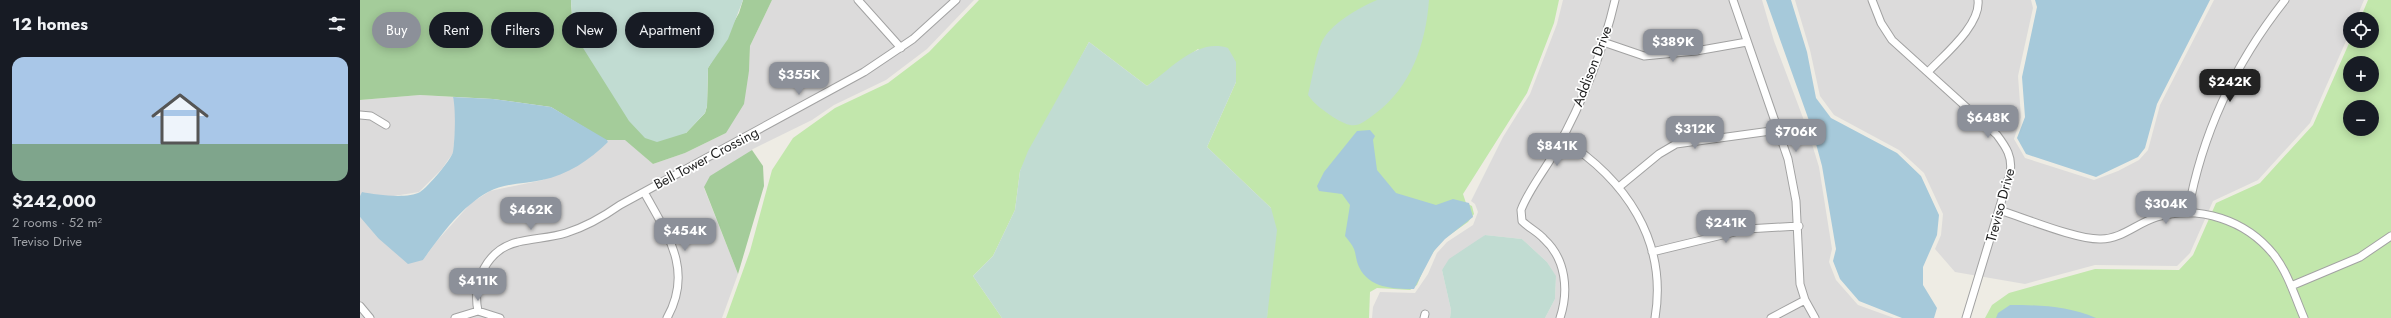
<!DOCTYPE html>
<html lang="en">
<head>
<meta charset="utf-8">
<style>
  body { margin:0; font-family:Jost,sans-serif; background:#242831; color:#f1f3f6; height:100vh; display:flex; flex-direction:column; font-size:15px; white-space:nowrap }
  * { box-sizing:border-box; margin:0 }
  p { font-size:13px; color:#9ea1a6 }
  .icon { flex:none; width:22px; height:22px; fill:none; stroke:currentColor; stroke-width:2; stroke-linecap:round; stroke-linejoin:round }
  .map { position:relative; flex:1; overflow:hidden }
  .side { display:flex; flex-direction:column; background:#171b24; width:360px }
  .side>* { flex:none }
  .guide { position:absolute; left:12px; top:12px; width:380px; height:36px; display:flex; gap:8px }
  .buttons { position:absolute; left:1983px; top:12px; display:grid; gap:8px }
  .buttons a { display:grid; place-items:center; width:36px; height:36px; border-radius:50%; background:#171b24; box-shadow:0 2px 10px #0003; font-size:20px }
  .price { position:absolute; translate:-50% -34px; padding:0 9px; border-radius:8px; background:#8c9099; color:#fff; font-size:13px; line-height:26px; filter:drop-shadow(0 1px 2px #0008) }
  .price::after { content:''; position:absolute; left:50%; top:24px; width:12px; height:9px; margin-left:-6px; background:inherit; clip-path:polygon(0 0,100% 0,50% 100%) }
  .price.selected { background:#222; color:#fff }
  ul { padding:0; list-style:none }
  li { display:grid; align-content:center; gap:8px; height:212px; padding:0 12px }
  li+li { border-top:1px solid #363941 }
  li span { display:grid; place-items:center; height:124px; border-radius:12px; color:#555 }
  li>.icon { margin-inline-start:auto }
  span .icon { width:72px; height:72px; fill:#fffc; stroke-width:1 }
  li b { font-size:17px }
  h2 { display:flex; justify-content:space-between; align-items:center; height:48px; padding:0 12px; font-size:17px }
  .pill { padding:0 14px; border-radius:18px; background:#171b24; box-shadow:0 2px 10px #0003; font-size:14px; line-height:36px }
  .pill.selected { background:#8c9099; color:#fff }
  main { display:flex; flex:1; min-height:0 }
  .map>svg:first-child { display:block }
</style>
</head>
<body>
<main>
<section class="side">
<h2>12 homes<svg class="icon" aria-label="filters" viewBox="0 0 24 24"><path d="M4 7h16M4 17h16"/><circle cx="9" cy="7" r="2"/><circle cx="15" cy="17" r="2"/></svg></h2>
<ul>
<li><span style="background:linear-gradient(#a9c7e8 70%,#7fa58c 0)"><svg class="icon" aria-label="home" viewBox="0 0 24 24"><path d="M3 11l9-7 9 7M6 9v11h12V9"/></svg></span><div><b>$242,000</b><p>2 rooms · 52 m²</p><p>Treviso Drive</p></div></li>
</ul>
</section>
<div class="map">
<svg width="2031" height="318" viewBox="0 0 2031 318">
  <rect width="100%" height="100%" fill="#eeece4"/>
  <path fill="#dcdbdb" d="M412,0H614L567,49L526,80L474,105L452,120L393,149L344,188L378,274L362,318H0V217L18,238L63,260L76,242L111,203L130,191L183,180L248,142L247,140L265,139L293,164L325,153L366,133L389,71L390,46Z
    M1203,0H1402L1414,41L1448,131L1459,167L1472,249L1469,262L1476,280L1498,305L1534,318H1185L1195,299L1196,277L1187,262L1162,239L1125,235L1082,270L1091,310L1090,318H1012L1013,307L1020,292L1055,293L1068,274L1077,253L1087,242L1113,225L1118,212L1115,204L1111,201L1143,137L1170,94L1197,24Z
    M1435,0H1671L1673,8L1658,76L1661,117L1654,139L1665,158L1734,180L1758,171L1779,160L1788,150L1800,105L1854,0H2004L1996,19H1990V32L1950,123L1898,180L1853,201L1830,253L1817,266L1735,265L1665,284L1595,272L1575,249L1581,235L1583,214L1564,173L1539,150L1474,115L1460,96L1450,50Z
    M60,95L93,97L97,112L93,153L81,170L59,192L27,197L3,193L0,196V100Z"/>
  <path fill="#c2e7ac" fill-rule="evenodd" d="M619,0H1199L1194,23L1167,93L1103,194L1106,203L1112,206L1114,214L1108,222L1081,241L1067,261L1057,285L1050,290L1017,288L1010,292L1009,318H907L911,208L847,147L876,82L838,49L787,86L729,42L660,171L655,210L633,256L613,276L642,318H366L390,251L412,170L433,138L475,108L528,83L569,52Z
    M2008,0H2031V318H1625L1632,305L1649,293L1735,269L1819,270L1833,255L1856,203L1900,183L1953,125L1990,41H2012V19H2000ZM1990,63H2012V85H1990ZM1990,107H2012V129H1990Z"/>
  <path fill="#a4cc9a" d="M0,0H211L213,32L326,133L345,113L347,106L348,68L379,13L383,0H412L390,46L389,71L384,104L366,133L325,153L293,164L265,140H245L191,107L133,99L60,95L0,100Z
    M392,150L403,166L404,186L378,274L344,187L350,176Z"/>
  <path fill="#c1dcd2" d="M211,0H383L368,39L348,68L347,106L345,113L326,133L297,142L285,138L269,121L213,32Z
    M1017,0H1069C1066,43 1051,87 1016,113C998,127 994,130 973,117C963,110 955,105 948,95C952,80 956,51 964,38C974,22 1000,7 1017,0Z
    M729,42L787,86C811,69 837,38 868,48L876,62V82L847,147L911,208L917,230L907,318H642L613,276L633,256L655,210L660,171L668,151Z
    M1125,235L1162,239L1187,262L1196,276L1195,299L1185,318H1090L1091,310L1082,270L1089,259Z"/>
  <path fill="#a6c9da" d="M1406,0H1431L1447,52L1456,98L1471,118L1537,153L1561,176L1579,215L1577,235L1563,267V285L1577,308L1574,318H1542L1499,301L1480,279L1473,261L1476,249L1462,166L1452,129Z
    M1675,0H1850L1797,104L1785,148L1778,157L1736,177L1666,154L1657,138L1665,117L1662,77L1677,7Z
    M93,97L133,99L191,107L247,140L248,142C230,160 207,175 182,180C165,184 144,183 128,192C101,207 81,235 63,260L48,264L18,238L0,217V196L2,192C16,195 48,199 60,192C68,187 91,160 93,152C95,138 96,110 93,97Z
    M1010,130L1015,136L1013,140L1017,170L1036,193L1076,205L1093,199L1109,203L1113,217L1085,239L1074,251L1054,289C1033,289 1009,288 999,267C996,261 996,254 994,249C992,244 988,240 985,236L990,205L982,194L959,191L957,186L964,172L997,131Z
    M1650,305C1680,305 1708,306 1736,318H1636L1638,313Z"/>
  <g fill="none" stroke-linecap="round" stroke-linejoin="round">
    <g stroke="#a2a2a2" stroke-width="9">
      <path id="street" d="M498,0L541,48
        M1373,0L1428,159L1436,201L1440,284L1445,300L1455,318
        M1512,0L1521,23L1532,40L1637,135C1646,147 1653,157 1650,173L1606,318
        M1243,42L1284,56L1336,51L1387,42
        M1568,72C1584,55 1621,25 1618,0
        M0,115L11,116L26,125
        M1202,139C1265,179 1308,240 1295,318
        M1259,187L1299,154L1316,144L1418,130
        M284,192C307,234 334,270 307,318
        M1639,210C1665,218 1717,240 1741,239C1762,239 1777,223 1797,217C1840,205 1886,220 1914,255C1928,273 1935,297 1944,318
        M1828,212C1842,133 1875,63 1925,0
        M1292,252L1387,229L1439,226
        M1931,286L2000,257L2031,236
        M0,306L10,318
        M118,311C112,282 127,249 158,242C174,238 190,238 206,233C225,227 243,217 260,205L504,72L553,39L596,0
        M95,318L118,311L140,318
        M1064,318L1065,314
        M1200,318C1209,291 1206,259 1184,239C1178,232 1169,228 1162,221L1161,210C1169,189 1185,170 1196,150C1222,103 1243,52 1255,0
        M1411,318L1445,300"/>
    </g>
    <use href="#street" stroke="#fff" stroke-width="7"/>
  </g>
  <g text-anchor="middle" stroke-width="3.5" stroke-linejoin="round" paint-order="stroke">
    <g font-size="14" fill="#1e1e1e" stroke="#fff">
      <text transform="translate(1232 66) rotate(-69)" y="5">Addison Drive</text>
      <text transform="translate(346 158) rotate(-28)" y="5">Bell Tower Crossing</text>
      <text transform="translate(1640 205) rotate(-75)" y="5">Treviso Drive</text>
    </g>
  </g>
</svg>
<div class="buttons">
<a><svg class="icon" aria-label="locate" viewBox="0 0 24 24"><circle cx="12" cy="12" r="6"/><path d="M12 2v4M12 18v4M2 12h4M18 12h4"/></svg></a>
<a>+</a>
<a>−</a>
</div>
<b class="price" style="left:1313px;top:63px">$389K</b>
<b class="price" style="left:439px;top:96px">$355K</b>
<b class="price selected" style="left:1870px;top:103px">$242K</b>
<b class="price" style="left:1628px;top:139px">$648K</b>
<b class="price" style="left:1335px;top:150px">$312K</b>
<b class="price" style="left:1436px;top:153px">$706K</b>
<b class="price" style="left:1197px;top:167px">$841K</b>
<b class="price" style="left:1806px;top:225px">$304K</b>
<b class="price" style="left:171px;top:231px">$462K</b>
<b class="price" style="left:1366px;top:244px">$241K</b>
<b class="price" style="left:325px;top:252px">$454K</b>
<b class="price" style="left:118px;top:302px">$411K</b>
<div class="guide">
<a class="pill selected">Buy</a>
<a class="pill">Rent</a>
<a class="pill">Filters</a>
<a class="pill">New</a>
<a class="pill">Apartment</a>
</div>
</div>
</main>
</body>
</html>
